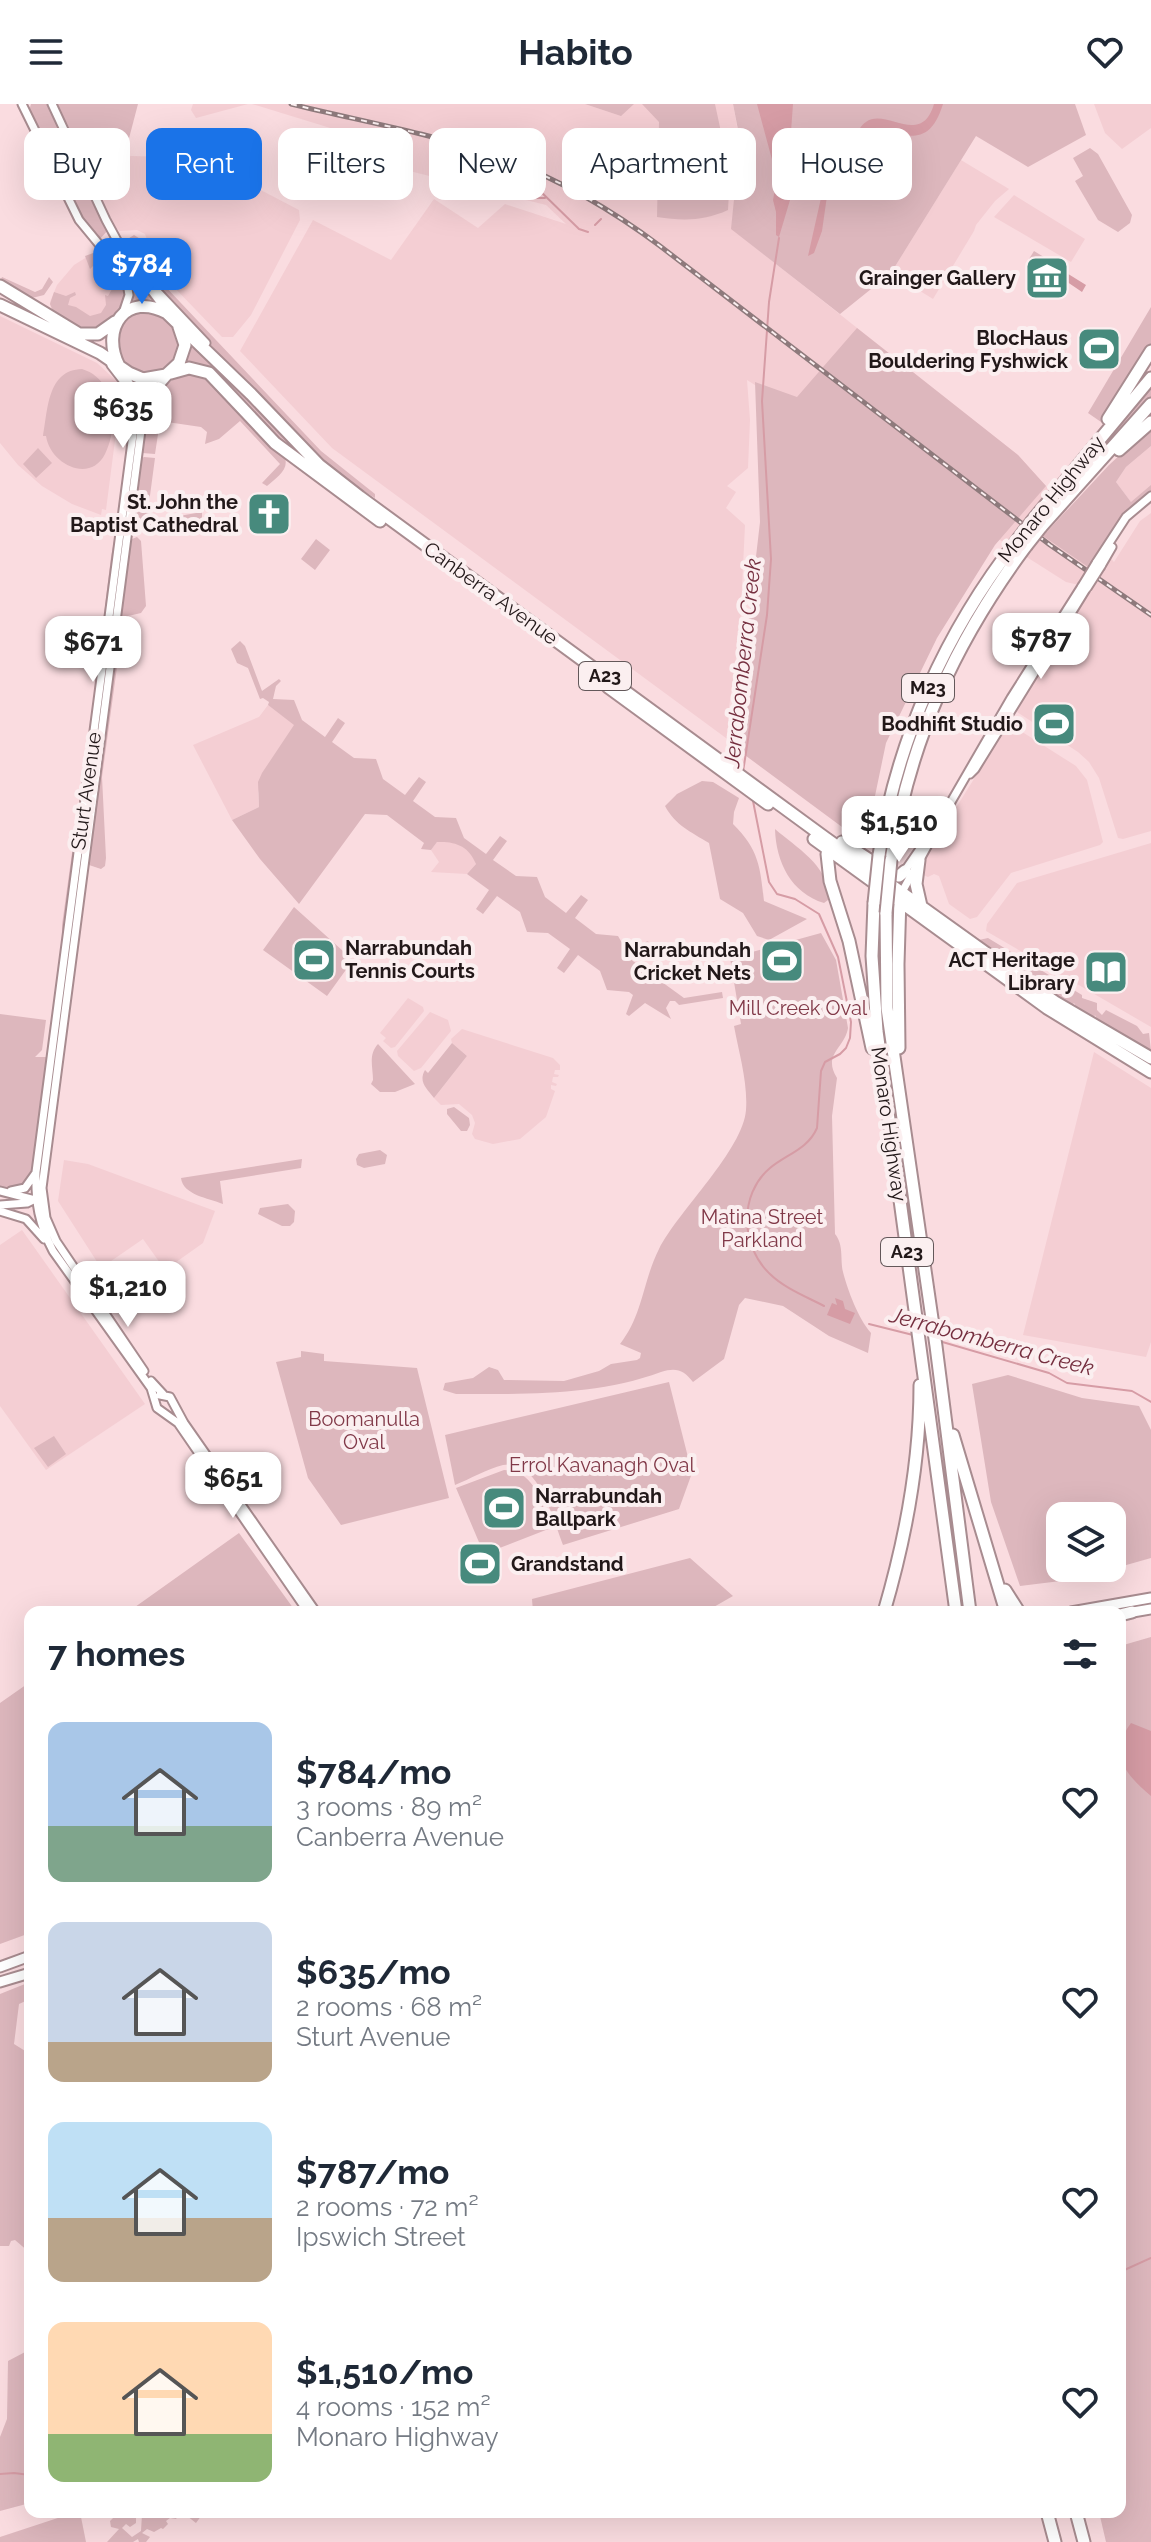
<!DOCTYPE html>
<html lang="en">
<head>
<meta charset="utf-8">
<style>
  body { margin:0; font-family:Raleway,sans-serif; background:#f6f6f7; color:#1f2937; height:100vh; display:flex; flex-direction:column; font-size:30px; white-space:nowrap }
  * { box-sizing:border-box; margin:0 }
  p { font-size:26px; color:#747a83 }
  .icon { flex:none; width:44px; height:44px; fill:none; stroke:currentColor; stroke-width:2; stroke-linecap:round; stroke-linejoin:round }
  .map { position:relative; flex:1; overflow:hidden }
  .panel { position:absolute; left:24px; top:1502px; width:1102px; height:912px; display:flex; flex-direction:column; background:#fff; border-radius:16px; box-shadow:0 8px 32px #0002 }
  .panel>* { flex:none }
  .banner { position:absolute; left:24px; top:24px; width:1104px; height:72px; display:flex; gap:16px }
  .buttons { position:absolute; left:1046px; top:1398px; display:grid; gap:16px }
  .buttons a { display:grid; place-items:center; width:80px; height:80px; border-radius:16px; background:#fff; box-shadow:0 8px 32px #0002; font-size:40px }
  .price { position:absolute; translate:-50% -68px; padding:0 18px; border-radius:16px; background:#fff; color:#222; font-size:26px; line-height:52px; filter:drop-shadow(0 2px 4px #0008) }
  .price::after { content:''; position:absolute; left:50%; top:48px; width:24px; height:18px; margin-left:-12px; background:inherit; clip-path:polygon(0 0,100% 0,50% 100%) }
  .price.active { background:#1a73e8; color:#fff }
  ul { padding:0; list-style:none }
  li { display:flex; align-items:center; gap:24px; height:200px; padding:0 24px }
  li span { display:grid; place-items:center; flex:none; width:224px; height:160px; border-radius:16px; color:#555 }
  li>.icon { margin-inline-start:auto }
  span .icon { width:96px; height:96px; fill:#fffc; stroke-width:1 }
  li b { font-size:34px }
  h2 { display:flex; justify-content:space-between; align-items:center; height:96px; padding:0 24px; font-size:34px }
  .tag { padding:0 28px; border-radius:16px; background:#fff; box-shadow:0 8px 32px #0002; font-size:28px; line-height:72px }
  .tag.active { background:#1a73e8; color:#fff }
  header { display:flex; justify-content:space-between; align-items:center; height:104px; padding:0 24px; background:#fff; font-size:36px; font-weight:700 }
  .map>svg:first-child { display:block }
</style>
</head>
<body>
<header><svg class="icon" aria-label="menu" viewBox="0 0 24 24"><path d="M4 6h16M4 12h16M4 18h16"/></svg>Habito<svg class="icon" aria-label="heart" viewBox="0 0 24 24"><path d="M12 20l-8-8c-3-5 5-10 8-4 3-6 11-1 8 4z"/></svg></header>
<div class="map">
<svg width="1151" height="2438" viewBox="0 0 1151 2438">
  <rect width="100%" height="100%" fill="#fadce0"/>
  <path fill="#f4ced3" d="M193,0H248L196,14L191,6Z
    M252,0H733L745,66L747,137L1018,351L1114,458L1140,417L1151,409V727L1123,735L1118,734L1099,674L1089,658L1078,648L1017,608L1079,481L1066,478L747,276L750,316L748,364L727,382L736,388L726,404L745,421L740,525L729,604L730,637L332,344L240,247L313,116L391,156L434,95L478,124L505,100L566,120L546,101L345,51L353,31Z
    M1094,0H1151V24L1122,45L1105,29Z
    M131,52L171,53L203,59L222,66L299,106L300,116L251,211L233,233H222L169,178L154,156L145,130L137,126L120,127L111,121L87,67L93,60Z
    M961,56L1009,85L995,97L976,121L974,127L933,195L891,169Z
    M1014,91L1085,135L1071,158L994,113Z
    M95,148L103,151L119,167V207L109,217L51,205L50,198L57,181L74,161Z
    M0,212L97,259L122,282L106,406L102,405L101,411L72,400L42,382L18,361L0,339Z
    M1151,342V389L1134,402L1116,378L1126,363Z
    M268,601L295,621L263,670L258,689L259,703L232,716L193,641L259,613Z
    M1007,622H1013L1076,662L1087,676L1103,738L1100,741L1011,769L977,813L970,815L949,800L939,772L934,770L928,773L919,769L929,747Z
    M454,737L472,749L476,760L467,770L431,768L439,758L431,746L437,738Z
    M1151,739V923L986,827L987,820L1017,779Z
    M408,894L423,903L424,907L395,943L391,944L383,937L386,934L380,929Z
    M430,908L448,916L451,927L421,964L414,967L398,952L397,947Z
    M462,925L553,954L560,961V966H555L554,970L559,971L558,973H553L552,978L557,980L556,982L551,981V985L555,987L546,1013L520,1035L493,1040L475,1035L472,1030L475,1019L472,1011L459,1000L441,1001L434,994L467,952L452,939L451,935Z
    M1094,948L1151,984V1238L1146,1253L1023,1231Z
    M64,1056L88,1060L215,1107L203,1139L165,1166L143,1135L101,1164L58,1097Z
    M22,1126L145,1300L46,1366L0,1302V1141Z"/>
  <path fill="#ddb7bd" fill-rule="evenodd" d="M31,0H49L76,57L63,63L54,60L29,7Z
    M54,0H138L127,42L84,53L66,18L80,49H78Z
    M585,0H634L621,12Z
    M642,0H715L730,70L728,106C704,117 683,117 657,113L659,18Z
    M733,0H1075L1086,31L1028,63L976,32L891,169L840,210L731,125L740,36Z
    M1090,44L1098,50L1132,111L1130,119L1118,128L1098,116L1075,77L1083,72L1073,54Z
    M74,68L81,70L108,126L100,135H97L79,111L64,79L67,71Z
    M134,131L142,136L149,160L162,179L321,347L375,390V394L337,371L320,357L145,171L125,145L126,136Z
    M109,138L117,141L153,195L131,197V175L106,144Z
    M1034,147L1057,161L1052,169L1029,155Z
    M96,148C104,151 109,157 115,163C140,190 112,234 81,225C72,223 62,214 54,209L50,200L54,188L66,192L75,188L76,191L70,194L68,201L76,203L90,212L101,209L106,201L105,191L108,192L115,180L99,169L95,170L98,165L93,162L90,165L85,152Z
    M2,173L35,188L42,185L49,173L53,178L44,191L32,194L0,178Z
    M1151,203V240L1132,274L1101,318L1088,309Z
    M143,205L170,216L181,235L173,263L148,272L123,261L116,249L121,216Z
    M857,224L1018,351L1046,382L995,441L937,534L886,639L865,740L734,643L760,418L755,278L797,293Z
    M191,235L290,338V343L288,345L213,269L183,262L190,249Z
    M82,265C116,275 119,322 105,350C90,380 50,360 46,332H43C48,306 47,266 82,265Z
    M183,269H202L285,354C289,366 276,374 267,382L262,379L280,360L240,317L219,335L205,340L207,328L201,323L160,317L155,350L142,349C144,310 148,289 183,269Z
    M133,277L153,284L147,294L140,321H137L139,293Z
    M1151,279V294L1037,423L1034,420Z
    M1151,322V342L1126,363L1116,378L1131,398L1151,381V389L1130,405L1088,463L1043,432L1109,361Z
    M38,344L52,359L36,374L23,360Z
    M144,353L155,354L149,399L150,411L156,416L202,408V416L159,424L135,421L134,407L140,355Z
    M115,432L116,439L94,592L111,453Z
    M137,433L141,437L146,502L141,509L128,512L123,519L102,673L106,754L105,762L101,765L89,761V746L127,455L132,435Z
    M316,435L330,446L315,466L301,455Z
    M240,537L245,542L262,587L279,575L281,577L276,582L273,595L294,596L302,616L325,633L338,614L345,619L332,638L354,654L376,655L383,675L405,691L419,673L426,678L413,697L435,713L456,714L464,734L486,750L500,732L507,737L493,756L516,772L537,773L545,793L566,809L581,791L588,796L575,814L596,830L618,832L625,844L649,837L626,852L684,894L722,888L723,894L679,901L675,897H670L666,904L671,915L645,899L629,912L626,910L633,891L629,888L607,886L600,867L578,851L564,869L557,864L570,845L548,829L527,828L520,808L497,792L483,810L476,805L489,786L467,770L476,760C469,742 455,737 437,738L431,746L421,745L424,739L387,711L365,710L299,800L260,755L232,716L259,703L258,678L262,669L294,621L268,601L269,598L263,594L260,595L248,564L237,559L231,545Z
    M91,612L65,824L62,833V821Z
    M702,677L713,678L739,694L734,708L733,720C759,746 760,762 764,797L807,815L769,836L757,832L743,809L720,795L709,739C691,728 675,721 665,702L677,690Z
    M775,725C797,744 832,764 828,796L824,799C791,789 776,758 775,725Z
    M294,803L353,856L327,892L263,846Z
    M821,829L836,856L848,924C845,944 822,950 837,974L832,1012L835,1130C844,1141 840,1155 843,1168C848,1187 858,1214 871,1229L868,1249L829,1232L783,1202L745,1194L739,1201L724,1255L693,1278C684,1266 676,1263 661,1268C596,1292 525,1290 456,1290L443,1286L445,1279L473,1274L489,1263L498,1266L504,1276L564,1277L599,1267L611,1260L637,1256L640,1254L641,1249L620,1240C643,1211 643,1176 659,1145C679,1106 743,1046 746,1006C748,979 739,949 734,922L741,920L730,854Z
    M988,834L1082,891V894L1097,899V906L1102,911L1106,906L1137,922L1143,930L1149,929L1151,947L1100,922L1095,911L1093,916L1078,906L1074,899L1071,903L1056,896L1055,890L1049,891L979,839V836Z
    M0,910L46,916L42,946L35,953H48L32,1072C24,1085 14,1085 0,1083Z
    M452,939L467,952L434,994C427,985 418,978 425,966L428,969Z
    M378,940L415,980L395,988H380L371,980L373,976C373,963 368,951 378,940Z
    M454,1003L469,1014L470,1021L467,1027H461L447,1010V1005Z
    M380,1046L387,1051L385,1060L364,1064L357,1061L356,1055L359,1050Z
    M302,1055L301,1064L220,1077L223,1100C208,1094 183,1091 181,1074Z
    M288,1100L295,1107L294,1118L290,1122H282L258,1110L260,1104Z
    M301,1247L324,1250V1257L417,1264L449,1394L341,1421L308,1374L276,1258L301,1253Z
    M1008,1271L1082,1294L1139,1302L1151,1326V1454L1077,1475L1020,1482L991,1398L972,1280ZM1060,1412H1112V1464H1060Z
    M669,1278L692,1369L679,1405L563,1441C553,1416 539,1354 503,1361C487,1365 470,1375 455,1381L445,1331Z
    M54,1332L66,1350L48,1363L34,1344Z
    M504,1366C536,1367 541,1399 551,1424L484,1450L456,1384Z
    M239,1429L296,1508H128Z
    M690,1454L733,1492L705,1508H533L532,1495Z
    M1151,1533V2438H1106L1099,2408H1120V1542Z
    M30,1578V1829L0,1840V1599Z
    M30,1878V1895L19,1900L14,1940L30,1950V2399L0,2407V2333L7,2315L8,2257L27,2247L26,2178L29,2148L15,2136L11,2137L9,2142H0V1890Z
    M76,2408H80L86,2438H0V2433Z
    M113,2408H135L131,2411L136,2412V2419L130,2423L126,2420L122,2424L132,2433L141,2427L142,2410L144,2408H204L196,2419L187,2412L182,2413L180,2409L176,2415L170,2414L166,2417L168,2420L163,2425L161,2424L154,2428L147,2425L142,2429L150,2433L146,2438H139L138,2435L133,2438H107L119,2425L111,2423L110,2417L117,2410Z"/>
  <path fill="#d69ca5" d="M757,0H793L787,83L790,96L779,133L776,131V108L773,96L777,74Z
    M934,0H943C929,45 908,30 871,27L860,38L854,34C857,29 861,21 866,18C886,3 921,44 934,0Z
    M850,37L856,41C848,47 837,49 832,55L834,78L827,92L822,127L814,149L808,152L823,85L828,76L826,52C832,43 843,44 850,37Z
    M1057,163L1086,181L1082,188L1054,169Z
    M835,1194L843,1197L845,1205L855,1209L850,1220L827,1211L832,1199L837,1201Z
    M1131,1619L1151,1627V1692C1125,1670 1108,1650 1131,1619Z"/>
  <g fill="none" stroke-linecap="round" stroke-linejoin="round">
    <path stroke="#d69ca5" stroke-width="2" d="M520,72L536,83L579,125L588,128
      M526,94H545
      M595,121L601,115
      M743,668L767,511L771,455L762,297L769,198L779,134
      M753,697L769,778L777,790L795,795L819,810L838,853L851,918L850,934L846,944L840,950L825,958L821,967L817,1024C808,1045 787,1050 770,1064C738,1091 741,1143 770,1170C784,1184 807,1193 824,1202
      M869,1220L913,1231
      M939,1237L1049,1269L1067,1279L1132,1287L1151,1298
      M1120,2168L1151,2154
      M0,2370L14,2369L30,2371"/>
    <g stroke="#a88c90" stroke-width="11">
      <path id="secondary" d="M22,0L79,116L126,173L129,191L123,209
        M52,0L106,116L126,153L166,206
        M55,68L79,57
        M57,73L81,62
        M154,184L206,239
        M111,261L128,283
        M123,267L136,292L135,315L36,1068C35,1099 39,1120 53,1147L151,1284L157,1304L178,1319L308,1508
        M1096,459L1126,413L1151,392
        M1101,462L1112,443
        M970,670L975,665L1086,485
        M904,768L944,710L1011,594L1082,482
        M902,788L930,737
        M0,1087L39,1097
        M11,1087L25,1084L35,1070
        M0,1101L27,1099L35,1095
        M0,1107L26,1115L44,1135
        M144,1267L56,1137L46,1114L42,1084L143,311L150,293L168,272
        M151,1277L163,1290
        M160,1291L170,1293L184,1319L316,1508"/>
    </g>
    <g stroke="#a88c90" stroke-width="13">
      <path id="primary" d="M1071,1508L1151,1494
        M1127,1509L1151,1505
        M0,1863L30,1852
        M0,1878L30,1869"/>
    </g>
    <g stroke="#a88c90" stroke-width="15">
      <path id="highway" d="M0,182L79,230H98L115,218
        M0,201L100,249L129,269L143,275L166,271L179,259L185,241L179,223
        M119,262C100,224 126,187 167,209L251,290L319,361L360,393L824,733L1025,877L1055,898L1151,954
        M171,269L189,264L209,269L275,339L380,417
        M1108,315L1151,247
        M1119,346L1151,318
        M1032,417L1151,274
        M1041,423L1151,300
        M608,583L768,700
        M814,735L1047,904L1151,968
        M842,738L893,771L899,772L905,767
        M827,750L830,777L849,837L872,944
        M879,751C897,635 946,527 1018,435
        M891,756C909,637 955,538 1026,442
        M919,756L916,780L921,802
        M874,799L872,852L877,927L956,1508
        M886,809L887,904L936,1242L970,1508
        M899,944L898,860L900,793
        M953,1331L1006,1508
        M1005,1486L1019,1508
        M884,1508C906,1433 920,1359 920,1281
        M1120,1511L1132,1508
        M1047,2408L1055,2438
        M1076,2408L1084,2438"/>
    </g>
    <use href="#secondary" stroke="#fff" stroke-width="7"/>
    <use href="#primary" stroke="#fff" stroke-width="9"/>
    <use href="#highway" stroke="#fff" stroke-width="11"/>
    <g stroke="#8e7a7c" stroke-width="5">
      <path id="rail" d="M291,0C356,16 424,28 488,49C550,70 608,103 660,142L1050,441L1151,511"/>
    </g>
    <use href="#rail" stroke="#fbeff0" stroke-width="2" stroke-dasharray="6" stroke-linecap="butt"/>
    <g stroke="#a88c90" stroke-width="11" stroke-linecap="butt">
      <path id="secondary-bridge" d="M1082,482L1096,459
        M1087,484L1101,462"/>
    </g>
    <g stroke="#a88c90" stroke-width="15" stroke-linecap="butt">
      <path id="highway-bridge" d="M1018,435L1032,417
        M1026,442L1041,423
        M874,799L879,751
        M886,809L891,756"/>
    </g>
    <use href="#secondary-bridge" stroke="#fff" stroke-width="7"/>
    <use href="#highway-bridge" stroke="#fff" stroke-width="11"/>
  </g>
  <defs>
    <g id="museum-square" transform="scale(2.3)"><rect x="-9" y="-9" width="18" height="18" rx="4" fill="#478a7d" stroke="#fbeff0"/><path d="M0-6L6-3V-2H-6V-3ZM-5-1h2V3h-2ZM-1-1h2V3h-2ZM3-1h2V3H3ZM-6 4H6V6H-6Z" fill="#fff"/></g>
    <g id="stadium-square" transform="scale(2.3)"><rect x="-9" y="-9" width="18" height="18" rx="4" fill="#478a7d" stroke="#fbeff0"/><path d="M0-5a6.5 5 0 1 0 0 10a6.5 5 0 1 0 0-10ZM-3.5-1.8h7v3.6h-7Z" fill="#fff"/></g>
    <g id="church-square" transform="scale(2.3)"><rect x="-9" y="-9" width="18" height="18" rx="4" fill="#478a7d" stroke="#fbeff0"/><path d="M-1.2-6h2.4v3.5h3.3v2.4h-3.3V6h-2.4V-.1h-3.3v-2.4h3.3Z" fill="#fff"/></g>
    <g id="library-square" transform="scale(2.3)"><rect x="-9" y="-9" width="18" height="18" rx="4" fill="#478a7d" stroke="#fbeff0"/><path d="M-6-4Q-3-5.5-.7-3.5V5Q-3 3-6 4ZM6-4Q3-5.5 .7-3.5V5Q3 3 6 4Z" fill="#fff"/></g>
  </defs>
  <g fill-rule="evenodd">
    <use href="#museum-square" x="1047" y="174"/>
    <use href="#stadium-square" x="1099" y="245"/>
    <use href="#church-square" x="269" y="410"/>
    <use href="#stadium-square" x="1054" y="620"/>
    <use href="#stadium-square" x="314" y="856"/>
    <use href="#stadium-square" x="782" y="857"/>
    <use href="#library-square" x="1106" y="868"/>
    <use href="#stadium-square" x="504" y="1404"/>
    <use href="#stadium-square" x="480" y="1460"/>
  </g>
  <g text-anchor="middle" stroke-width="8" stroke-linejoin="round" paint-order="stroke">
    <g fill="#fbeff0" stroke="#63585a" stroke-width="2">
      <rect x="579" y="558" width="52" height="28" rx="6"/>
      <rect x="902" y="570" width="52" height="28" rx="6"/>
      <rect x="881" y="1134" width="52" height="28" rx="6"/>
    </g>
    <g font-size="18" font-weight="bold" fill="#221819">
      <text x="605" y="578">A23</text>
      <text x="928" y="590">M23</text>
      <text x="907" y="1154">A23</text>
    </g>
    <g font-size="20" font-weight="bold" fill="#221819" stroke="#fbeff0" text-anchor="end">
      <text x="1016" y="181">Grainger Gallery</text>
      <text x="1068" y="241">BlocHaus<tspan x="1068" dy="23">Bouldering Fyshwick</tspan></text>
      <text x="238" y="405">St. John the<tspan x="238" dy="23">Baptist Cathedral</tspan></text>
      <text x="1023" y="627">Bodhifit Studio</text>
      <text x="345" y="851" text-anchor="start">Narrabundah<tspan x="345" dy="23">Tennis Courts</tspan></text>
      <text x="751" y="853">Narrabundah<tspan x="751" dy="23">Cricket Nets</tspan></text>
      <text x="1075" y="863">ACT Heritage<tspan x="1075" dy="23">Library</tspan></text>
      <text x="535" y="1399" text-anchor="start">Narrabundah<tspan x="535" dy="23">Ballpark</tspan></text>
      <text x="511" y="1467" text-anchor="start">Grandstand</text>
    </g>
    <g font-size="20" fill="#221819" stroke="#fbeff0">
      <text transform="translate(1051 395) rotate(-51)" y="7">Monaro Highway</text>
      <text transform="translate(491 489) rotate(36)" y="7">Canberra Avenue</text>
      <text transform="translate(86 687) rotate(-82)" y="7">Sturt Avenue</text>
      <text transform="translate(889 1020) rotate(82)" y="7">Monaro Highway</text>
    </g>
    <g font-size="20" fill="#813948" stroke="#fbeff0">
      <text x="798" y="911">Mill Creek Oval</text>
      <text x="762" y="1120">Matina Street<tspan x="762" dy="23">Parkland</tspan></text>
      <text x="364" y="1322">Boomanulla<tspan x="364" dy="23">Oval</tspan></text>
      <text x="602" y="1368">Errol Kavanagh Oval</text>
    </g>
    <g font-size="22" font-style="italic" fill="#752f3f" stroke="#fbeff0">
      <text transform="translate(742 559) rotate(-84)" y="8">Jerrabomberra Creek</text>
      <text transform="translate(992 1237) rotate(15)" y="8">Jerrabomberra Creek</text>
    </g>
  </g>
</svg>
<div class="buttons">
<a><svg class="icon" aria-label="layers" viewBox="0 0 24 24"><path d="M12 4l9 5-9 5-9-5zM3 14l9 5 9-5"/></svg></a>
</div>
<b class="price active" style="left:142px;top:202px">$784</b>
<b class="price" style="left:123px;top:346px">$635</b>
<b class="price" style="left:1041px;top:577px">$787</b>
<b class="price" style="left:93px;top:580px">$671</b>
<b class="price" style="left:899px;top:760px">$1,510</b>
<b class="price" style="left:128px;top:1225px">$1,210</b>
<b class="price" style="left:233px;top:1416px">$651</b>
<div class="banner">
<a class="tag">Buy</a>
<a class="tag active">Rent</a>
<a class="tag">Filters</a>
<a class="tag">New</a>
<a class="tag">Apartment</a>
<a class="tag">House</a>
</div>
<section class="panel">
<h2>7 homes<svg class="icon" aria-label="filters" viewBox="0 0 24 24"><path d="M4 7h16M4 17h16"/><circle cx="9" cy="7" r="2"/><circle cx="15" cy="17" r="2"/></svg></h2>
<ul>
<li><span style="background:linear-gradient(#a9c7e8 65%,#7fa58c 0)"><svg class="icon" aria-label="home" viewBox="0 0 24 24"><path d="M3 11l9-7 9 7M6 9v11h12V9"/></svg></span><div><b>$784/mo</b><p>3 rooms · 89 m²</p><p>Canberra Avenue</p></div><svg class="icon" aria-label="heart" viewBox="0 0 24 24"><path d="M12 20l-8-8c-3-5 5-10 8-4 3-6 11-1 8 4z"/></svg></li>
<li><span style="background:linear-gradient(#c9d6e8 75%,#b9a48a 0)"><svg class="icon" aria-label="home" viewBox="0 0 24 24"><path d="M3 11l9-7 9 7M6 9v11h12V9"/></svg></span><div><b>$635/mo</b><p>2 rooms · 68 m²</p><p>Sturt Avenue</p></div><svg class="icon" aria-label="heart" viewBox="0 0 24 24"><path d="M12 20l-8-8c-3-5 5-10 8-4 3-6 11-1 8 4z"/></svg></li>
<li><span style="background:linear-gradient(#bfe0f5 60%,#b9a48a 0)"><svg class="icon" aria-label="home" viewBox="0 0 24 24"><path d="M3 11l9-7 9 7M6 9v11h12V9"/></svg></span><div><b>$787/mo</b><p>2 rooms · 72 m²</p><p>Ipswich Street</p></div><svg class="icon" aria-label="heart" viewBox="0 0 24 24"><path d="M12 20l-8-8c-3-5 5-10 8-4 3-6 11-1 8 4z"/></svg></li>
<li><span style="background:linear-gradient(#ffd9b3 70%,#8fb573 0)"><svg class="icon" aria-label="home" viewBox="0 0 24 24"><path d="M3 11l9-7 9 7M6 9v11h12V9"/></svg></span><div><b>$1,510/mo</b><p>4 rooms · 152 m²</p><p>Monaro Highway</p></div><svg class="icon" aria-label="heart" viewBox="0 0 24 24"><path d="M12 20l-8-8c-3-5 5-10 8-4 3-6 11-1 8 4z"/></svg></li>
</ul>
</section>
</div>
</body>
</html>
